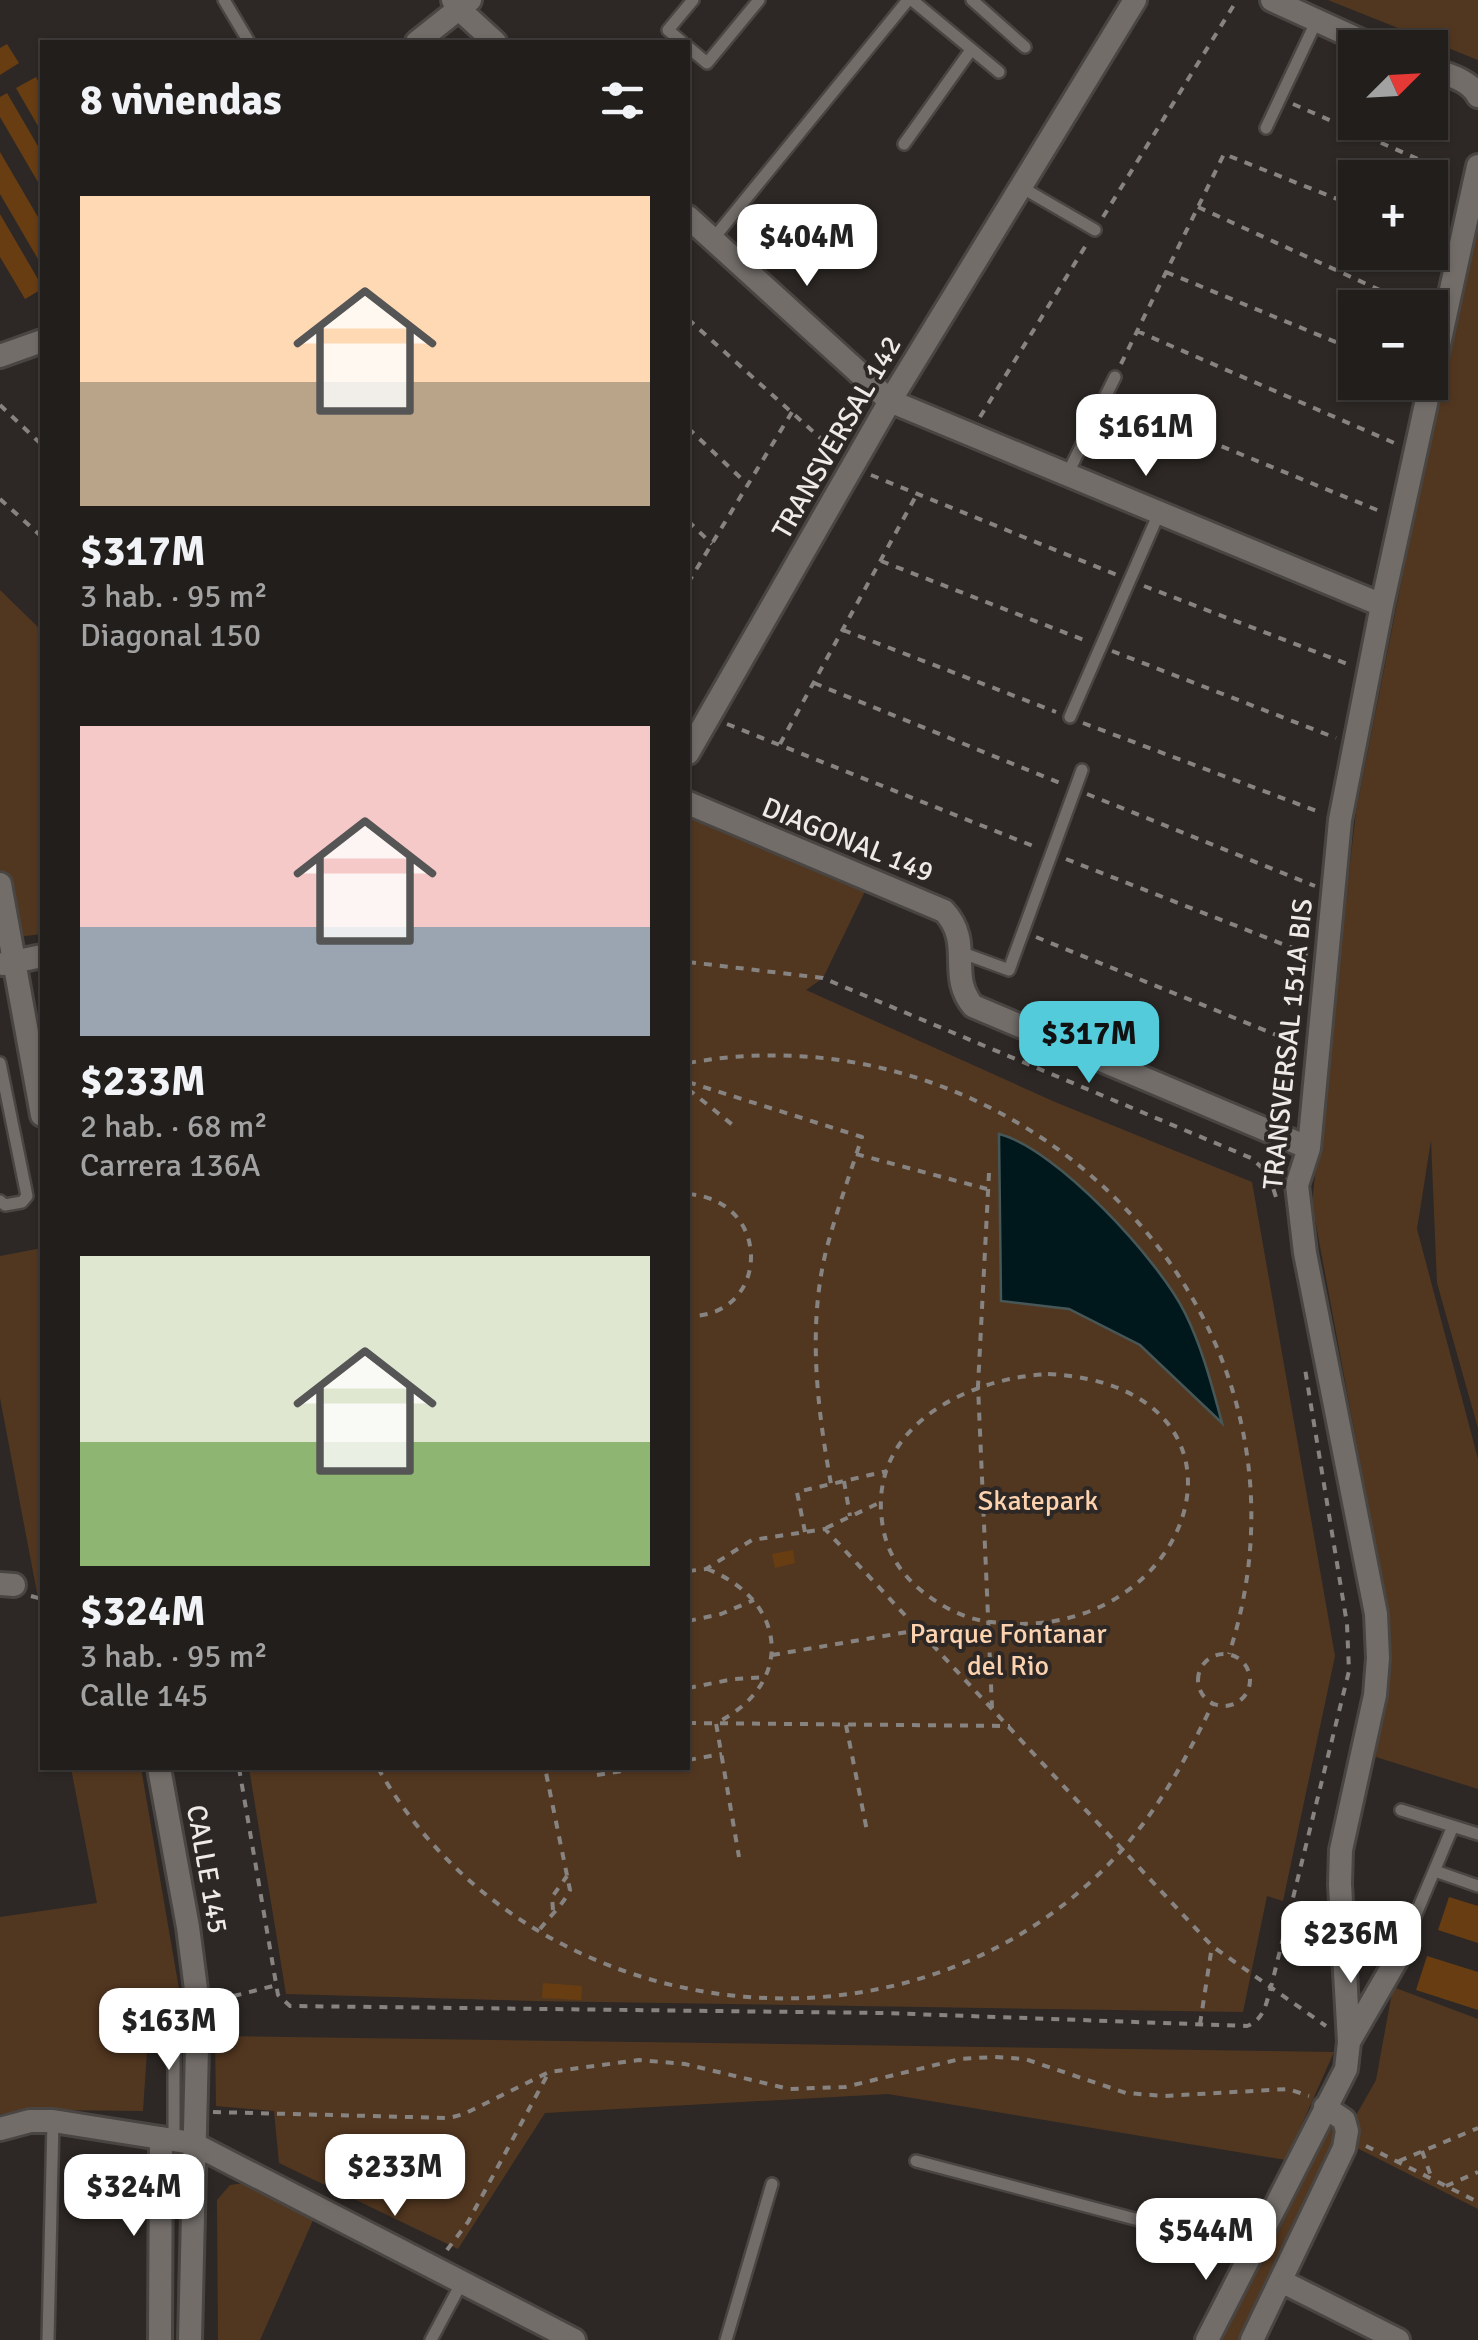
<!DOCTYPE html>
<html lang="es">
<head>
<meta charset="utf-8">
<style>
  body { margin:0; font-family:Signika,sans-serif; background:#2e2b29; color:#f1f3f6; height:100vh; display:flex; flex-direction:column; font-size:38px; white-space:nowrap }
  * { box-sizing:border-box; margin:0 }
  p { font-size:32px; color:#a2a2a3 }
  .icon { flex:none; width:55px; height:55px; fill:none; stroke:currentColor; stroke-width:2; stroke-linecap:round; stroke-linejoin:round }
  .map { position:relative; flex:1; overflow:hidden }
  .side { position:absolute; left:40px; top:40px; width:650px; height:1730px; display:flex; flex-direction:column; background:#221e1c; border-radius:0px; box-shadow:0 2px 8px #0004,0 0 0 2px #3f3c3b }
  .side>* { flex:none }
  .needle { width:65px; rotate:66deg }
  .tools { position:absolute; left:1338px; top:30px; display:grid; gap:20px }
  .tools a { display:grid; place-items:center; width:110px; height:110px; border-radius:0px; background:#221e1c; box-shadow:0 2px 8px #0004,0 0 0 2px #3f3c3b; font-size:50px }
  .price { position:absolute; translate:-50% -85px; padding:0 22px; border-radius:20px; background:#fff; color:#222; font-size:32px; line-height:65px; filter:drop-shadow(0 2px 5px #0008) }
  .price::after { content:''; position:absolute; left:50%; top:60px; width:30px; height:22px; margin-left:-15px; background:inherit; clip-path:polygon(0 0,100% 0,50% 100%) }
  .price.selected { background:#53cbda; color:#111 }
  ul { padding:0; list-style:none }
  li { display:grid; align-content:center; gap:20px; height:530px; padding:0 40px }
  li span { display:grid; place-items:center; height:310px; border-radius:0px; color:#555 }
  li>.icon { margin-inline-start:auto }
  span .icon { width:180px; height:180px; fill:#fffc; stroke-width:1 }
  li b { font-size:42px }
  h2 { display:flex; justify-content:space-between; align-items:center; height:120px; padding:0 40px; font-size:42px }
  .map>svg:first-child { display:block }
</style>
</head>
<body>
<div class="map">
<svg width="1478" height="2340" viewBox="0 0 1478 2340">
  <rect width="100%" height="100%" fill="#2d2825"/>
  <path fill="#523720" d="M1328,0H1478V60Z
    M1478,194V1428L1437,1283L1431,1140L1417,1229L1478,1459V1789L1376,1757L1388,1613L1312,1203L1356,811Z
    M0,590L42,631V934L0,939Z
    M688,802L870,881L823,978L806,990L1055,1102L1252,1182L1335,1656L1283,1901L1267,1896L1243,2012L534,2001L286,1994L249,1768H688Z
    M42,1248V1619L0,1398V1256Z
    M71,1768H141L180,1995L179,2034L148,2036L143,2111L45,2110L0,2114V1917L97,1903Z
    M1393,1987L1478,2019V2209L1357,2148L1354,2119L1376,2080Z
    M215,2036L1334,2052L1286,2160L888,2094L545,2113L458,2249L279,2163L274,2111L216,2106Z
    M1333,2122L1339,2126L1328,2161L1240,2340H1217L1326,2124Z
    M252,2182L314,2218L260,2340H218L217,2200L230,2185Z"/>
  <path fill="#00181b" stroke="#475758" stroke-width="2.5" d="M999,1134C1056,1148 1159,1260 1185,1313C1202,1347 1212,1386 1222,1423L1140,1345L1069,1309L1001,1301Z"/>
  <path fill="#683d12" d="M7,44L19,63L0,75V48Z
    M36,77L42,89V133L16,88Z
    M7,93L42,153V189L0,117V97Z
    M0,152L42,224V266L0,194Z
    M0,214L42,286V289L25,299L0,257Z
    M793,1550L795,1563L775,1568L772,1554Z
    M1449,1897L1478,1906V1943L1438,1930Z
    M1427,1956L1478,1972V2010L1416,1990Z
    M543,1983L582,1986L581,2000L542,1998Z"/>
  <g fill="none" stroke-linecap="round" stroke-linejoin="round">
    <g stroke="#494542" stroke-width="16">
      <path id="service" d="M224,0L249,42
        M912,0L999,72
        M972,0L1025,47
        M682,42L668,30L693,0
        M688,47L707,63L759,0
        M1266,128L1316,22
        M904,144L971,50
        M1021,187L1095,230
        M713,239L908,0
        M1067,475L1115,377
        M1070,717L1159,513
        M960,952L1009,970L1082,770
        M0,1063L27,1196L22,1202L5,1205L0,1201
        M1401,1810L1478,1834
        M1435,1871L1478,1886
        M1398,1957L1453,1826
        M174,2140V2041
        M916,2161L1252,2250
        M48,2340L53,2121
        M431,2340L462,2282
        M726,2340L772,2184"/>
    </g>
    <g stroke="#494542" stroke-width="28">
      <path id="minor" d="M453,0L459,9L495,42
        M1272,0L1377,48
        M417,42L470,0
        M1430,68C1447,75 1469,79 1478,96
        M688,217L890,401L1382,605
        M0,356L42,341
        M688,753L890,401L1135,0
        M688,803L944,911C974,943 947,975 973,1006L1309,1148
        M0,884L42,1115
        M3,964L42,956
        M0,1584L14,1585
        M159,1768L188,1927L198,2005L190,2340
        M1350,2040L1398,1957
        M0,2129L30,2121H53L192,2143L574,2340
        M1281,2281L1398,2340
        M160,2340L161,2138
        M1207,2340L1346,2069L1349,2042L1340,1884L1341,1850L1375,1695L1378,1658L1376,1614L1305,1253L1297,1185L1309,1148L1340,820L1382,605L1478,166
        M1252,2340L1344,2148L1347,2131L1344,2120L1325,2107"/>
    </g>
    <path stroke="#878380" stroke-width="4" stroke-dasharray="8 8" stroke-linecap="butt" d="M1293,104L1454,175
      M1198,207L1419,308
      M1103,217L1237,0
      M1166,272L1355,350
      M688,319L838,454
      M1137,331L1399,445
      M1121,364L1224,154L1355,206
      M1118,404L1382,512
      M0,405L42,445
      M980,417L1088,242
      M688,428L746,483
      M871,475L1117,575
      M0,499L42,537
      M688,521L712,544
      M881,561L1089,642
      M688,583L792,412
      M1144,586L1350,665
      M843,630L1056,712
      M1112,651L1336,738
      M814,683L1060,783
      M1083,723L1322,813
      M727,724L1038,848
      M780,744L917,494
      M1087,794L1315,886
      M1066,859L1308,954
      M1036,937L1301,1045
      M688,962L823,978L1251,1158L1268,1173L1276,1197
      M688,1063C1025,1002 1339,1317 1229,1654
      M688,1082L862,1137C850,1174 837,1210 827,1247C807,1325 817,1407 831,1484
      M688,1089L734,1126
      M856,1154L987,1189
      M989,1173L978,1386L992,1708
      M688,1194C774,1200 770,1318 688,1316
      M1048,1374C1281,1386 1196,1649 991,1622C963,1619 938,1605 917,1587C897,1569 885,1547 882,1521C869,1426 968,1378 1048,1374Z
      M844,1481L850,1516
      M826,1528L881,1502
      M805,1532L797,1492L887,1471
      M707,1569C787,1600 796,1684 716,1723L739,1857
      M688,1571L706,1569L752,1540L825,1529L1212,1946L1326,2026
      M31,1596L42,1599
      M688,1621L721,1614L754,1600
      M1198 1680a26 26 0 1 1 52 0a26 26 0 1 1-52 0Z
      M772,1655L919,1630
      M688,1688L734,1679L767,1677
      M688,1723L1010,1726
      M846,1725L867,1831
      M688,1760L722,1754
      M239,1768L278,1995L290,2006L885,2013L1247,2026C1265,2019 1266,2003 1271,1987L1349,1671L1347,1624L1305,1369
      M378,1768C523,2023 889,2079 1101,1872C1151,1823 1183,1766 1213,1703
      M597,1775L642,1768
      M553,1910L552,1897L567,1876
      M540,1929C550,1916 563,1905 570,1890L545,1768
      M218,2000L277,1985
      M1200,2024L1212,1946
      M213,2112L449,2118L464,2114L549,2072L639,2060L685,2064L789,2089L845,2087L960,2059L994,2057L1025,2059L1126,2093L1164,2096L1288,2089L1309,2096
      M1366,2146L1478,2202
      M1422,2151L1432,2179
      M1399,2161L1478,2128
      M1446,2186L1478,2172
      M447,2250L468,2222L549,2072"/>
    <use href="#service" stroke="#726d69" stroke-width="11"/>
    <use href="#minor" stroke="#726d69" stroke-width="22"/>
  </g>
  <g text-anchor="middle" stroke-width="8" stroke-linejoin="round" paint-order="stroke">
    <g font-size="28" fill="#edeae8" stroke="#2d2825">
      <text transform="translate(836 437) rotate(-60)" y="10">TRANSVERSAL 142</text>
      <text transform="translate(848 839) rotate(22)" y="10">DIAGONAL 149</text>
      <text transform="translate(1287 1044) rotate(-84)" y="10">TRANSVERSAL 151A BIS</text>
      <text transform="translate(208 1869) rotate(80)" y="10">CALLE 145</text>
    </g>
    <g font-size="28" fill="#fdd2af" stroke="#2d2825">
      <text x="1038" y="1510">Skatepark</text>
      <text x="1008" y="1643">Parque Fontanar<tspan x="1008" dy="32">del Rio</tspan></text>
    </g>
  </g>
</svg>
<div class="tools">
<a><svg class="needle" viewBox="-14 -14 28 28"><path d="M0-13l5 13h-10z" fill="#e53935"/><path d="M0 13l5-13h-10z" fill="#a2a2a3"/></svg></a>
<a>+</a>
<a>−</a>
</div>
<b class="price" style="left:807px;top:289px">$404M</b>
<b class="price" style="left:1146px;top:479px">$161M</b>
<b class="price selected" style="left:1089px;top:1086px">$317M</b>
<b class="price" style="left:1351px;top:1986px">$236M</b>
<b class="price" style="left:169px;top:2073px">$163M</b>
<b class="price" style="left:395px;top:2219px">$233M</b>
<b class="price" style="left:134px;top:2239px">$324M</b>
<b class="price" style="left:1206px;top:2283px">$544M</b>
<section class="side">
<h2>8 viviendas<svg class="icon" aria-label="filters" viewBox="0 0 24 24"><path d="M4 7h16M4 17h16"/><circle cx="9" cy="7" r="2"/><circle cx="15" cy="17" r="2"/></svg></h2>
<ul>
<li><span style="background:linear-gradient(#ffd9b3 60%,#b9a48a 0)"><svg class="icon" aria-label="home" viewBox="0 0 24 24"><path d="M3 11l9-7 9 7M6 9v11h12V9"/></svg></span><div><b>$317M</b><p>3 hab. · 95 m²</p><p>Diagonal 150</p></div></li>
<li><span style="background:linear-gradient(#f6c9c9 65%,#9aa5b1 0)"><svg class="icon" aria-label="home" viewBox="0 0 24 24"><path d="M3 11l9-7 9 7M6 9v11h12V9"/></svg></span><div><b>$233M</b><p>2 hab. · 68 m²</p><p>Carrera 136A</p></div></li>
<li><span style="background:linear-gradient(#dfe7d0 60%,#8fb573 0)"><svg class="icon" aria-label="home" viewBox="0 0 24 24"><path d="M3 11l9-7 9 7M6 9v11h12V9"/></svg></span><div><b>$324M</b><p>3 hab. · 95 m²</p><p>Calle 145</p></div></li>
</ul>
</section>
</div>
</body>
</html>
